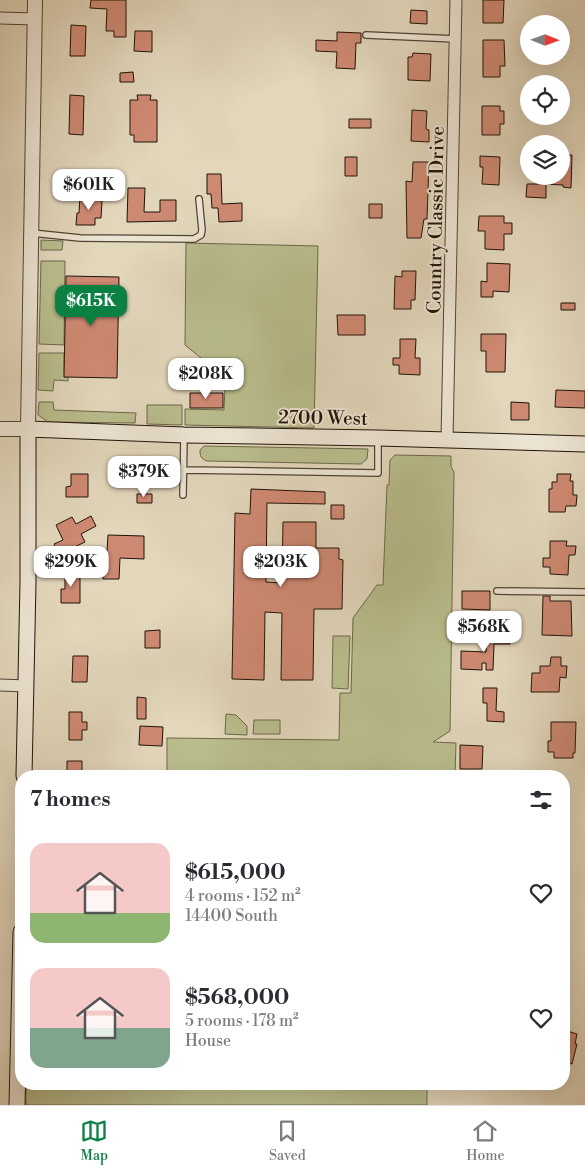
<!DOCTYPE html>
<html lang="en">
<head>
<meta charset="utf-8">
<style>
  body { margin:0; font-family:"Libre Bodoni",serif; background:#f7f7f7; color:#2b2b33; height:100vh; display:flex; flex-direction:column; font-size:19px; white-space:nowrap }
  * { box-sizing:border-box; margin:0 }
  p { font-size:16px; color:#7c7c81 }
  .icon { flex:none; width:28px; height:28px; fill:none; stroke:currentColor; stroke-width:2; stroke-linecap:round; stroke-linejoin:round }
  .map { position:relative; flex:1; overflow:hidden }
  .panel { position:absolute; left:15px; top:770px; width:555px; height:320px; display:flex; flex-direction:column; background:#fff; border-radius:20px; box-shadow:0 5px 20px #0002 }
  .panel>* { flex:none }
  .needle { width:32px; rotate:91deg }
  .buttons { position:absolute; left:520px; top:15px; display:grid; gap:10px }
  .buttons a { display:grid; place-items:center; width:50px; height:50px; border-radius:50%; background:#fff; box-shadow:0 5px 20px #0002; font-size:25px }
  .price { position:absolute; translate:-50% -42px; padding:0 11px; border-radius:10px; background:#fff; color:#222; font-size:16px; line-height:32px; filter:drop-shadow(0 1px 2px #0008) }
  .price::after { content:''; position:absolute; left:50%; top:30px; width:15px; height:11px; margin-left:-8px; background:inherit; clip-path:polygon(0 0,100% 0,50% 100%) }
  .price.selected { background:#0b8043; color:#fff }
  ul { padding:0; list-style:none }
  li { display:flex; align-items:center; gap:15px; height:125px; padding:0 15px }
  li span { display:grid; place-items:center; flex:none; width:140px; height:100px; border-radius:15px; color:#555 }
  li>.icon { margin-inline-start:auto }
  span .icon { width:60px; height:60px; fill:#fffc; stroke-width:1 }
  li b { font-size:21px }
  h2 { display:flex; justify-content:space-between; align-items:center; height:60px; padding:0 15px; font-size:21px }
  .tab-bar { display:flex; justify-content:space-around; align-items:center; height:70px; border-top:1px solid #e1e1e2; background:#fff; font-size:14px; color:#7c7c81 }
  .tab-bar a { display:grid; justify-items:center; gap:2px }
  .tab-bar .selected { color:#0b8043 }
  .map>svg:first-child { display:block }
</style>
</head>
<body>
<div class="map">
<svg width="585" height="1105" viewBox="0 0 585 1105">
  <rect width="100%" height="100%" fill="#e2d6bb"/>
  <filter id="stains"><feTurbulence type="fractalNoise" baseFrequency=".004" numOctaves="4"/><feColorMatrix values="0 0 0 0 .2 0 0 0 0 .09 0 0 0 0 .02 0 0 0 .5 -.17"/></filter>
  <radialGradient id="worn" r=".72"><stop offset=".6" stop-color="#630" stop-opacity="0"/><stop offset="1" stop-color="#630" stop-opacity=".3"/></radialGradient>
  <path fill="#b9bc8c" stroke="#6c684a" d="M41,240L63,241L62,250H41Z
    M186,243L318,246L314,428L185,425V409L224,410L225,386L199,384L201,358L185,345Z
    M41,261H65L64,345L39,344Z
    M39,353H64V377H68V381L54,380L53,391L38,390Z
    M39,402H53L54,410L136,413L135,423L48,422L38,415Z
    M147,405H182V425L147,424Z
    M204,446L368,449L367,459L361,464L207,461C201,459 200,456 200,450Z
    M395,455L451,456V467L454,472L450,731L433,742L456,743L455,776H167V738L339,740L340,693H351L353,618L377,585H383L387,485H389L390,460Z
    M333,636H350L348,689L332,688Z
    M226,714L236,715L247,726V735L225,734Z
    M254,720H280V734H253Z
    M26,1084H427V1105H26Z"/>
  <path fill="#ce8972" stroke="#201308" d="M91,0H126V37H114V31H106L107,9L90,8Z
    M483,0H504L503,23H483Z
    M411,10L427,11V24L410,23Z
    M71,25L86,26L85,56H70Z
    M135,31H152V52L134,51Z
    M337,32L361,33V43H356L355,69L336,68L337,52L316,51V40L337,41Z
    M483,40H504L505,66H500V77H483Z
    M413,53L431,54L430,81L408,80V57H412Z
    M133,72L134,82H120V73Z
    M70,95L84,96L83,135L69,134Z
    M137,95H151L150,100H157V142H134V135H130V100H138Z
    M482,106H500V111H504V124H500V135H482Z
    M412,110L427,111L426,129L429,130V142L411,141Z
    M349,119H371V128H349Z
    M564,155H572L571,188L563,187V185L545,184L546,176H561V157H564Z
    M480,156L500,157L499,185L482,184L483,167H480Z
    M345,157H357V176H345Z
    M413,162H429L427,219H424L421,238H407L406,181L412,182Z
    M207,174H221L222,204L242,203V221L219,222L218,208H212L211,194H207Z
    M527,184H546V198L526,197Z
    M128,188H145L144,212H160V200H176V221L127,222Z
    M80,196H95V200L102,201L101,218H95V225H76L77,213H79Z
    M369,204H382V218H369Z
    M479,216H504V223H512V234H504V250L485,249V231H478Z
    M487,263L510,264L509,292L493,291V297H481V281L487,282Z
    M402,271H416L415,300H411V309H394L395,276L402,277Z
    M66,276L119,277L117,378L64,377Z
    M561,303H575V310H561Z
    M337,315H365V335H338Z
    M481,334H506L505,372H486V351H481Z
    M400,339H416L415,358H420V375L399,374V365H393V358H400Z
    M556,390L585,391V408L555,407Z
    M190,393H223V408H190Z
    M511,402L529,403V420H511Z
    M71,474H88V497H66V487L71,486Z
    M557,474H571L570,481H573V495H577L576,506H566L565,512H549V489H552V482H557Z
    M251,489L325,492V504L267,503L266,582L282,583L283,522H316V548H339V559L343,560L342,609H314L313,680H281L282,613L265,612L264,680L232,679L235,513L250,514Z
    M137,494H152V503H137Z
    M331,505H344V519H331Z
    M91,516L96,526L81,534L85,542L60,554L54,544L63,540L56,525L72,517L76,524Z
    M108,535L144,536V559L120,558L119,579H103V567H106Z
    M550,541H567L566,546H576L575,555H569L568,575L550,574V567H543V558H550Z
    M65,572H80V603H61V589H65Z
    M462,591H490V610L462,609Z
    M543,596H550V601H571L572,636L542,635Z
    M160,630V648H145V631Z
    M487,632H510V644H494L493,670H486V663H482V670L461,669V651L486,652Z
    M73,656H88L87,682H72Z
    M551,657H561V666H567L566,678L560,677L559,692H531L532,673H540V666H550Z
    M483,688H497L496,711L504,712V722L487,721V703H483Z
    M137,697L146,698V719H137Z
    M69,712H82V722H87V730H82V740H69Z
    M551,722H576L575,753H573V758H554V752H548V741H551Z
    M140,726L163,727L162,746L139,745Z
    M460,745L483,746L482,769H460Z
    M67,761H82V776H67Z
    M564,1030L577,1034L575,1044H577L572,1064L564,1062Z"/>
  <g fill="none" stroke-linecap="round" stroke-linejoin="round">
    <g stroke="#504435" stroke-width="8">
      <path id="service" d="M366,35L456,39
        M32,233L80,238L194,239L201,235L202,230L199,199
        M184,470L378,473V440
        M183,495L184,437
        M497,591L585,592"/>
    </g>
    <g stroke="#504435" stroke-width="13">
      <path id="minor" d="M0,18L35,19
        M447,440L456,0
        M0,685L26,686"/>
    </g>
    <g stroke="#504435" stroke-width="16">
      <path id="tertiary" d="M0,429H28L35,0"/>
    </g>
    <g stroke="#201308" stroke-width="17">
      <path id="secondary" d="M24,776L28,582V429L184,435L378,438L585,444
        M17,1105L21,932"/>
    </g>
    <use href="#service" stroke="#ece4d3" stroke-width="5.5"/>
    <use href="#minor" stroke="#ece4d3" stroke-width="11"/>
    <use href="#tertiary" stroke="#ece4d3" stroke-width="14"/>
    <use href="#secondary" stroke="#ece4d3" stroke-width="15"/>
  </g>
  <g text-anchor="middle" stroke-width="4" stroke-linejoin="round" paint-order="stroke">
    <g font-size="19" fill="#201308" stroke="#ece4d3">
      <text transform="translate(435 220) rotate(-89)" y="7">Country Classic Drive</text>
      <text transform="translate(323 417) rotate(1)" y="7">2700 West</text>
    </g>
  </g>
  <rect width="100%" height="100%" filter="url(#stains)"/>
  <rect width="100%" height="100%" fill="url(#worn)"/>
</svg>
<div class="buttons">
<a><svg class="needle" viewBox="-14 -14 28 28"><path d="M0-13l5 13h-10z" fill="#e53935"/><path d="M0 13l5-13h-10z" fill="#7c7c81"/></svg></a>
<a><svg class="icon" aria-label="locate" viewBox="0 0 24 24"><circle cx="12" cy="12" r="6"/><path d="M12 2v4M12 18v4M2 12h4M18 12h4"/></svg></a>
<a><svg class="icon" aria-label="layers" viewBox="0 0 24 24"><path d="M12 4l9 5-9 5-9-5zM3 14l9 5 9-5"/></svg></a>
</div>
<b class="price" style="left:89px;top:211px">$601K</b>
<b class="price selected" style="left:91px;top:327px">$615K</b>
<b class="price" style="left:206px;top:400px">$208K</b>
<b class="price" style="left:144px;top:498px">$379K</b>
<b class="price" style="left:71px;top:588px">$299K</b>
<b class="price" style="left:281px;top:588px">$203K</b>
<b class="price" style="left:484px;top:653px">$568K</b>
<section class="panel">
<h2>7 homes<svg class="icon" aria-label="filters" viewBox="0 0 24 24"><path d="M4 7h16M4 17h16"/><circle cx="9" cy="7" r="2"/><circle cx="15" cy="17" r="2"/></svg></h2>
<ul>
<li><span style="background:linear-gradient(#f6c9c9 70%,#8fb573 0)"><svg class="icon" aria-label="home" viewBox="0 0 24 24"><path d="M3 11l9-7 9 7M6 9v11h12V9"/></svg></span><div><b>$615,000</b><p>4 rooms · 152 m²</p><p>14400 South</p></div><svg class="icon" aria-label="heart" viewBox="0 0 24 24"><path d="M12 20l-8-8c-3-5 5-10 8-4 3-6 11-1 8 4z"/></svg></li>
<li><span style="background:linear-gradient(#f6c9c9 60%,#7fa58c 0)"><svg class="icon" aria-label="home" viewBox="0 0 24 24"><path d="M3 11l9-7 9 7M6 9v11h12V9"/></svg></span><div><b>$568,000</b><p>5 rooms · 178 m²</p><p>House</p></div><svg class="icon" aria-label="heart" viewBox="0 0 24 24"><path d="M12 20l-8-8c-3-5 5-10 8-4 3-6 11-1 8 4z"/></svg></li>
</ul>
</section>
</div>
<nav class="tab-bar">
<a class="selected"><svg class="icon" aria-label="map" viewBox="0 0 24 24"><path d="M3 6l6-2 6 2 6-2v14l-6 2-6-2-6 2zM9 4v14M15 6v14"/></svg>Map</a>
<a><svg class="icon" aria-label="saved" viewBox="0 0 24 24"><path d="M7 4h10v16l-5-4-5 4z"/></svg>Saved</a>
<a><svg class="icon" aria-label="home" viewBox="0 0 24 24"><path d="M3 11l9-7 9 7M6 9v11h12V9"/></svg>Home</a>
</nav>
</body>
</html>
